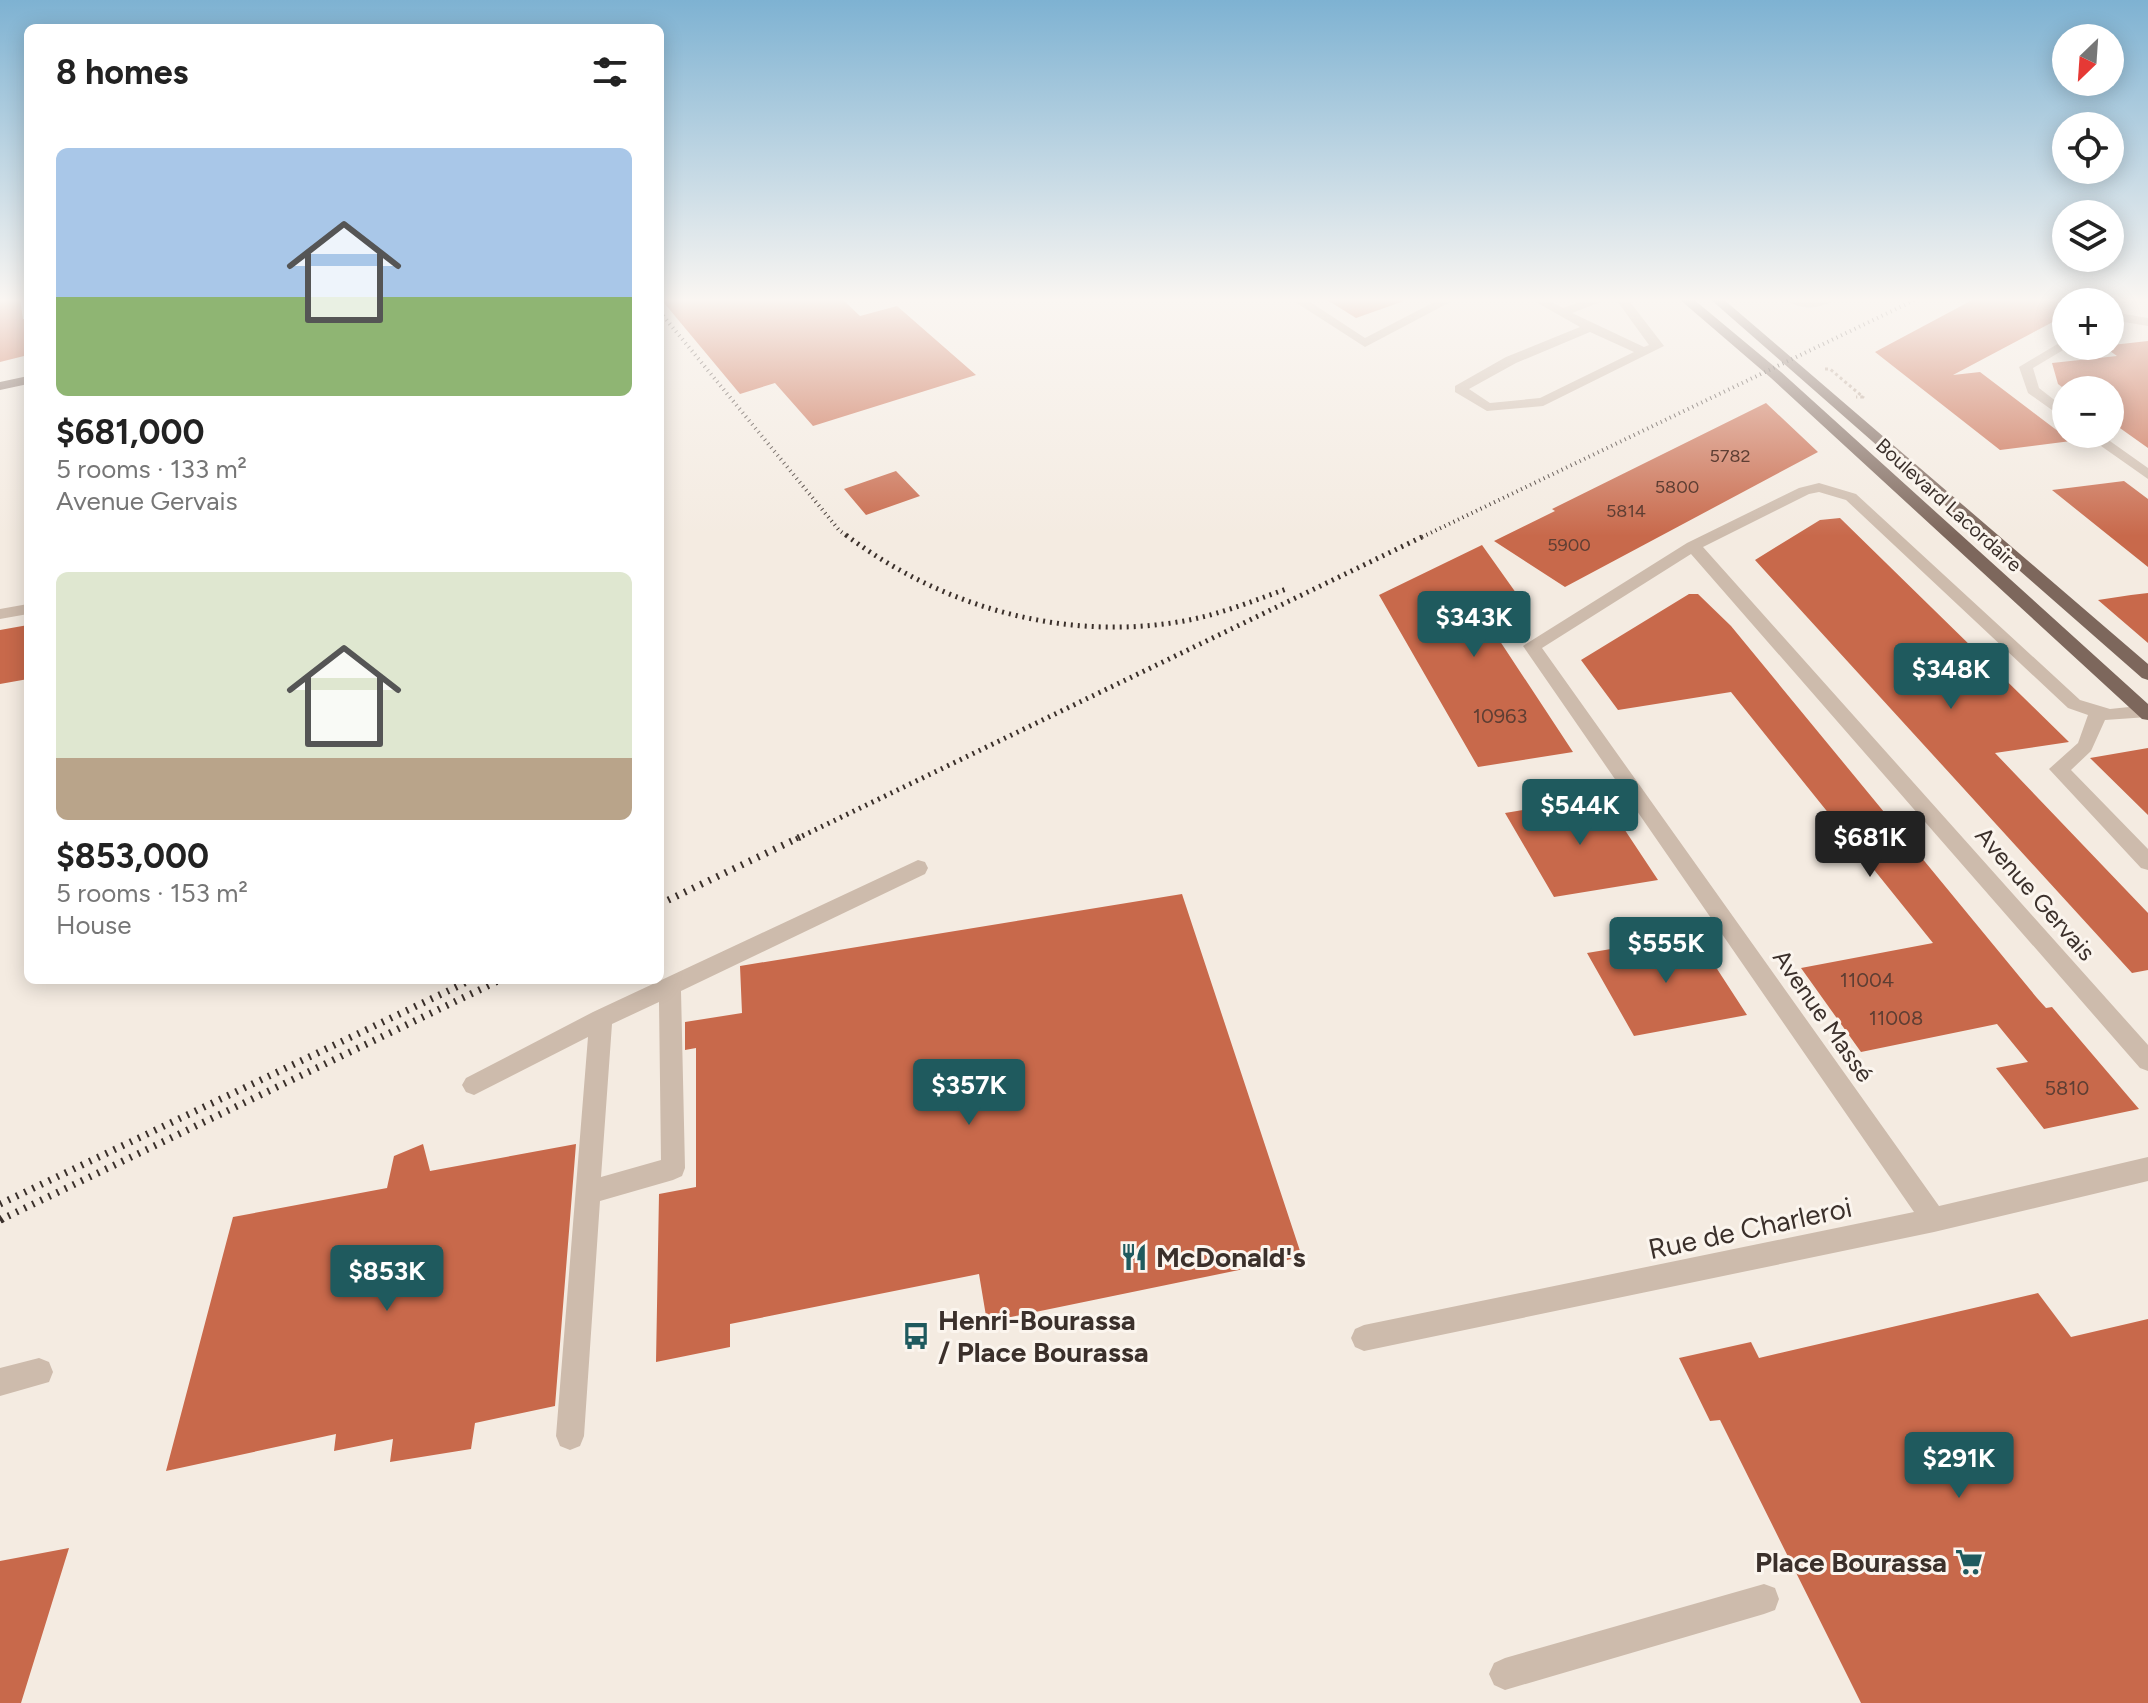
<!DOCTYPE html>
<html lang="en">
<head>
<meta charset="utf-8">
<style>
  body { margin:0; font-family:Figtree,sans-serif; background:#f2f2f2; color:#222; height:100vh; display:flex; flex-direction:column; font-size:30px; white-space:nowrap }
  * { box-sizing:border-box; margin:0 }
  p { font-size:26px; color:#767676 }
  .icon { flex:none; width:44px; height:44px; fill:none; stroke:currentColor; stroke-width:2; stroke-linecap:round; stroke-linejoin:round }
  .map { position:relative; flex:1; overflow:hidden }
  .sheet { position:absolute; left:24px; top:24px; width:640px; height:960px; display:flex; flex-direction:column; background:#fff; border-radius:12px; box-shadow:0 4px 20px #0003 }
  .sheet>* { flex:none }
  .needle { width:52px; rotate:205deg }
  .fabs { position:absolute; left:2052px; top:24px; display:grid; gap:16px }
  .fabs a { display:grid; place-items:center; width:72px; height:72px; border-radius:50%; background:#fff; box-shadow:0 4px 20px #0003; font-size:40px }
  .price { position:absolute; translate:-50% -68px; padding:0 18px; border-radius:8px; background:#1f5a5e; color:#fff; font-size:26px; line-height:52px; filter:drop-shadow(0 2px 4px #0008) }
  .price::after { content:''; position:absolute; left:50%; top:48px; width:24px; height:18px; margin-left:-12px; background:inherit; clip-path:polygon(0 0,100% 0,50% 100%) }
  .price.active { background:#222; color:#fff }
  ul { padding:0; list-style:none }
  li { display:grid; align-content:center; gap:16px; height:424px; padding:0 32px }
  li span { display:grid; place-items:center; height:248px; border-radius:12px; color:#555 }
  li>.icon { margin-inline-start:auto }
  span .icon { width:144px; height:144px; fill:#fffc; stroke-width:1 }
  li b { font-size:34px }
  h2 { display:flex; justify-content:space-between; align-items:center; height:96px; padding:0 32px; font-size:34px }
  .map>svg:first-child { display:block }
</style>
</head>
<body>
<div class="map">
<svg width="2148" height="1703" viewBox="0 0 2148 1703">
  <rect width="100%" height="100%" fill="#f4ebe1"/>
  <path fill="#c8694b" d="M0,298H20L23,319L28,318V355L0,362Z
    M660,298H841L860,316L897,306L976,375L813,426L775,383L740,394Z
    M1324,298H1403L1404,301L1356,318Z
    M1976,298H2066V315L1953,375L1980,372L2071,441L2000,450L1875,352Z
    M2148,341V448L2110,421V386L2066,390L2058,384L2052,363L2117,356L2103,346Z
    M1766,403L1818,452L1565,587L1494,541L1555,511L1552,509Z
    M896,471L920,496L866,515L844,489Z
    M2124,481L2148,499V567L2052,490Z
    M1840,518L2069,742L1995,753L2148,913V970L2132,973L1755,560L1820,520Z
    M1482,545L1526,607L1490,626L1573,752L1478,767L1379,595Z
    M2148,593V643L2098,600L2131,595Z
    M1689,594H1698L1731,626L2037,998L2046,1008L2052,1007L2139,1109L2044,1129L1996,1068L2028,1062L1997,1024L1861,1052L1801,968L1933,943L1731,692L1618,710L1581,660Z
    M28,625V679L0,684V630Z
    M2148,748V815L2090,758Z
    M1603,797L1658,880L1554,897L1505,813Z
    M1182,894L1302,1257L987,1322L979,1274L730,1324V1347L656,1362L659,1194L696,1187V1048L685,1050V1022L742,1013L740,966Z
    M1695,935L1747,1015L1634,1036L1587,953Z
    M423,1144L430,1171L576,1144L555,1406L475,1423L471,1449L390,1462L393,1439L334,1451L336,1434L166,1471L233,1217L387,1188L394,1156Z
    M2038,1293L2071,1337L2148,1319V1703H1861L1720,1420L1710,1421L1679,1358L1751,1342L1759,1358Z
    M69,1548L21,1703H0V1561Z"/>
  <g fill="none" stroke-linecap="round" stroke-linejoin="round">
    <path stroke="#b9a596" stroke-width="3" stroke-dasharray="3 3" stroke-linecap="butt" d="M1825,369H1830L1863,397H1856"/>
    <path fill="#cdbbac" fill-rule="evenodd" d="M1289,298H1304L1365,338L1442,298H1458L1365,347Z
      M1529,298H1544L1563,308L1592,298H1611L1572,313L1644,347L1649,345L1615,298H1627L1664,346L1543,406L1487,411L1455,392V386L1506,357L1580,327ZM1590,332L1634,352L1540,398L1490,403L1469,389L1516,363Z
      M1783,298H1837C1821,310 1799,311 1783,298Z
      M2118,313L2148,318V326L2118,321L2110,323V315Z
      M2066,339V346H2070L2033,368L2039,388L2066,409V420L2028,393L2019,367Z
      M2084,434H2100L2148,468V479Z
      M1819,483L1856,494L2080,700L2110,709L2148,705V717L2105,720L2091,751L2071,770L2148,849V870L2141,868L2049,769L2078,743L2088,715L2068,708L1846,500L1819,492L1809,494L1703,547L2148,1045V1071L2140,1068L1691,554L1542,648L1939,1206L2148,1157V1181L1934,1232L1364,1351L1355,1347L1351,1338L1355,1329L1364,1325L1914,1212L1523,646L1687,543L1799,488Z
      M28,604V614L0,619V609Z
      M918,860L925,862L928,868L925,874L681,991L685,1168L682,1176L673,1180L600,1201L584,1436L580,1446L570,1450L560,1446L556,1436L588,1037L474,1095L466,1092L462,1085L466,1078L593,1012ZM659,1002L661,1160L601,1177L612,1024Z
      M39,1358L49,1362L53,1372L49,1382L0,1396V1368Z
      M1764,1584L1775,1588L1779,1599L1775,1610L1764,1614L1505,1690L1494,1685L1489,1674L1494,1663L1505,1658Z"/>
    <path fill="#7d675c" fill-rule="evenodd" d="M1678,298H1692L1781,372L2148,704V720L2142,719L1771,378Z
      M1709,298H1722L2148,664V680L2142,678Z
      M28,376V384L0,390V382Z"/>
    <path stroke="#3b302b" stroke-width="4" stroke-dasharray="1 4" stroke-linecap="butt" d="M660,312L839,530L848,537
      M1422,537L1919,298"/>
    <path stroke="#3b302b" stroke-width="5" stroke-dasharray="2 5" stroke-linecap="butt" d="M846,535C940,606 1061,641 1178,622C1216,616 1253,601 1289,588
      M796,839L1426,535"/>
    <path stroke="#3b302b" stroke-width="7" stroke-dasharray="2 7" stroke-linecap="butt" d="M660,904L800,837
      M0,1204L471,980
      M0,1220L500,980"/>
    <path stroke="#3b302b" stroke-width="8" stroke-dasharray="3 8" stroke-linecap="butt" d="M0,1220L3,1218"/>
  </g>
  <linearGradient id="sky" x2="0" y2="1"><stop stop-color="#7eb2d2"/><stop offset="0.56" stop-color="#faf6f2"/><stop offset="1" stop-color="#faf6f2" stop-opacity="0"/></linearGradient>
  <rect width="2148" height="536" fill="url(#sky)"/>
  <defs>
    <g id="restaurant-bare" transform="scale(2.16)"><path d="M-5-6h1v4h1v-4h1v4h1v-4h1v5L-1.5 .5V6h-2V.5L-5-1ZM5-6V6H3V1.5H1.5Q1.5-4 5-6Z" fill="#1f5a5e" stroke="#fbf5ee" stroke-width="2.5" paint-order="stroke"/></g>
    <g id="bus-bare" transform="scale(2.16)"><path d="M-5-6H5V4H4V6H2V4H-2V6H-4V4H-5ZM-3.5-4V0h7V-4ZM-3.5 1.2v1.5H-2V1.2ZM2 1.2v1.5H3.5V1.2Z" fill="#1f5a5e" stroke="#fbf5ee" stroke-width="2.5" paint-order="stroke"/></g>
    <g id="supermarket-bare" transform="scale(2.16)"><path d="M-6-5.5h2.5l.6 2H6L4.5 2H-2.5L-4.4-4H-6ZM-1.5 3.2a1.3 1.3 0 1 0 .1 0ZM3 3.2a1.3 1.3 0 1 0 .1 0Z" fill="#1f5a5e" stroke="#fbf5ee" stroke-width="2.5" paint-order="stroke"/></g>
  </defs>
  <g fill-rule="evenodd">
    <use href="#restaurant-bare" x="1134" y="1257"/>
    <use href="#bus-bare" x="916" y="1336"/>
    <use href="#supermarket-bare" x="1969" y="1562"/>
  </g>
  <g text-anchor="middle" stroke-width="6" stroke-linejoin="round" paint-order="stroke">
    <g font-size="18" fill="#5e3e33">
      <text x="1730" y="462">5782</text>
      <text x="1677" y="493">5800</text>
      <text x="1626" y="517">5814</text>
      <text x="1569" y="551">5900</text>
    </g>
    <g font-size="20" fill="#3b302b" stroke="#fbf5ee">
      <text transform="translate(1949 505) rotate(42)" y="7">Boulevard Lacordaire</text>
    </g>
    <g font-size="20" fill="#5e3e33">
      <text x="1500" y="723">10963</text>
      <text x="1867" y="987">11004</text>
      <text x="1896" y="1025">11008</text>
      <text x="2067" y="1095">5810</text>
    </g>
    <g font-size="24" fill="#3b302b" stroke="#fbf5ee">
      <text transform="translate(2035 894) rotate(49)" y="8">Avenue Gervais</text>
      <text transform="translate(1823 1016) rotate(55)" y="8">Avenue Massé</text>
    </g>
    <g font-size="28" fill="#3b302b" stroke="#fbf5ee">
      <text transform="translate(1750 1228) rotate(-12)" y="10">Rue de Charleroi</text>
    </g>
    <g font-size="28" font-weight="bold" fill="#3b302b" stroke="#fbf5ee" text-anchor="start">
      <text x="1156" y="1267">McDonald's</text>
      <text x="938" y="1330">Henri-Bourassa<tspan x="938" dy="32">/ Place Bourassa</tspan></text>
      <text x="1947" y="1572" text-anchor="end">Place Bourassa</text>
    </g>
  </g>
</svg>
<div class="fabs">
<a><svg class="needle" viewBox="-14 -14 28 28"><path d="M0-13l5 13h-10z" fill="#e53935"/><path d="M0 13l5-13h-10z" fill="#767676"/></svg></a>
<a><svg class="icon" aria-label="locate" viewBox="0 0 24 24"><circle cx="12" cy="12" r="6"/><path d="M12 2v4M12 18v4M2 12h4M18 12h4"/></svg></a>
<a><svg class="icon" aria-label="layers" viewBox="0 0 24 24"><path d="M12 4l9 5-9 5-9-5zM3 14l9 5 9-5"/></svg></a>
<a>+</a>
<a>−</a>
</div>
<b class="price" style="left:1474px;top:659px">$343K</b>
<b class="price" style="left:1951px;top:711px">$348K</b>
<b class="price" style="left:1580px;top:847px">$544K</b>
<b class="price active" style="left:1870px;top:879px">$681K</b>
<b class="price" style="left:1666px;top:985px">$555K</b>
<b class="price" style="left:969px;top:1127px">$357K</b>
<b class="price" style="left:387px;top:1313px">$853K</b>
<b class="price" style="left:1959px;top:1500px">$291K</b>
<section class="sheet">
<h2>8 homes<svg class="icon" aria-label="filters" viewBox="0 0 24 24"><path d="M4 7h16M4 17h16"/><circle cx="9" cy="7" r="2"/><circle cx="15" cy="17" r="2"/></svg></h2>
<ul>
<li><span style="background:linear-gradient(#a9c7e8 60%,#8fb573 0)"><svg class="icon" aria-label="home" viewBox="0 0 24 24"><path d="M3 11l9-7 9 7M6 9v11h12V9"/></svg></span><div><b>$681,000</b><p>5 rooms · 133 m²</p><p>Avenue Gervais</p></div></li>
<li><span style="background:linear-gradient(#dfe7d0 75%,#b9a48a 0)"><svg class="icon" aria-label="home" viewBox="0 0 24 24"><path d="M3 11l9-7 9 7M6 9v11h12V9"/></svg></span><div><b>$853,000</b><p>5 rooms · 153 m²</p><p>House</p></div></li>
</ul>
</section>
</div>
</body>
</html>
